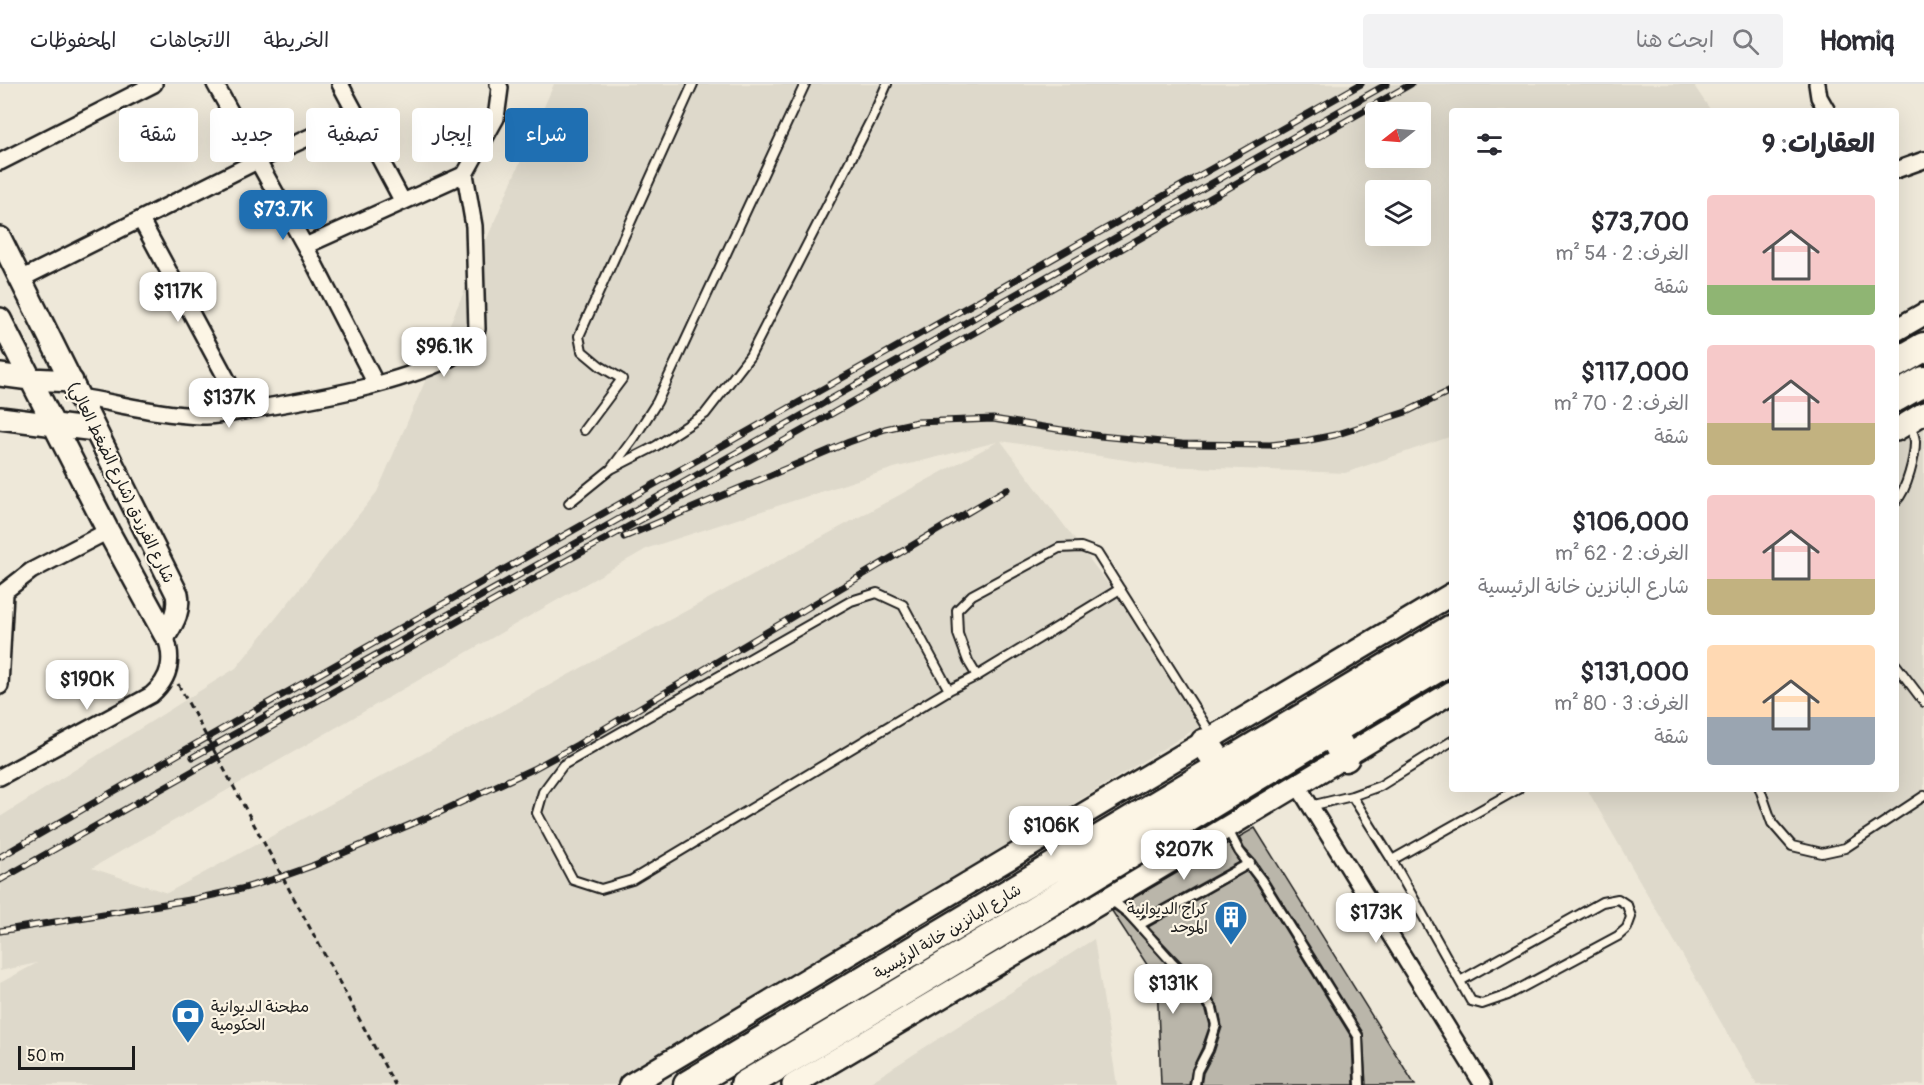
<!DOCTYPE html>
<html lang="ar">
<head>
<meta charset="utf-8">
<style>
  body { margin:0; font-family:Pangolin,"Playpen Sans Arabic",sans-serif; background:#f2f2f3; color:#2b2b33; direction:rtl; height:100vh; display:flex; flex-direction:column; font-size:22px; white-space:nowrap }
  * { box-sizing:border-box; margin:0 }
  p { font-size:20px; color:#7c7c81 }
  .icon { flex:none; width:33px; height:33px; fill:none; stroke:currentColor; stroke-width:2; stroke-linecap:round; stroke-linejoin:round }
  .map { position:relative; flex:1; overflow:hidden; direction:ltr }
  .panel { position:absolute; left:1449px; top:24px; width:450px; height:684px; display:flex; flex-direction:column; background:#fff; border-radius:6px; box-shadow:0 6px 24px #0002; direction:rtl }
  .panel>* { flex:none }
  .top-card { position:absolute; left:18px; top:24px; width:570px; height:54px; direction:rtl; display:flex; gap:12px }
  .needle { width:39px; rotate:253deg }
  .fabs { position:absolute; left:1365px; top:18px; display:grid; gap:12px }
  .fabs a { display:grid; place-items:center; width:66px; height:66px; border-radius:6px; background:#fff; box-shadow:0 6px 24px #0002; font-size:30px }
  .scale { position:absolute; left:18px; bottom:15px; width:117px; box-sizing:border-box; padding-left:6px; border:3px solid #1c1c1c; border-top:0; font-size:16px; line-height:21px; white-space:nowrap; color:#1c1c1c; -webkit-text-stroke:4px #fcf5e5; paint-order:stroke }
  .price { position:absolute; translate:-50% -51px; padding:0 14px; border-radius:12px; background:#fff; color:#222; font-size:20px; line-height:39px; filter:drop-shadow(0 2px 3px #0008) }
  .price::after { content:''; position:absolute; left:50%; top:36px; width:18px; height:14px; margin-left:-9px; background:inherit; clip-path:polygon(0 0,100% 0,50% 100%) }
  .price.current { background:#1f6fb2; color:#fff }
  ul { padding:0; list-style:none }
  li { display:flex; align-items:center; gap:18px; height:150px; padding:0 24px }
  li span { display:grid; place-items:center; flex:none; width:168px; height:120px; border-radius:6px; color:#555 }
  li>.icon { margin-inline-start:auto }
  span .icon { width:72px; height:72px; fill:#fffc; stroke-width:1 }
  li b { font-size:26px }
  h2 { display:flex; justify-content:space-between; align-items:center; height:72px; padding:0 24px; font-size:26px }
  .tag { padding:0 21px; border-radius:6px; background:#fff; box-shadow:0 6px 24px #0002; font-size:21px; line-height:54px }
  .tag.current { background:#1f6fb2; color:#fff }
  header { display:flex; align-items:center; gap:36px; box-sizing:border-box; height:84px; padding:0 30px; background:#fff; border-bottom:2px solid #e1e1e2 }
  header strong { font-size:28px }
  nav { display:flex; gap:33px; margin-inline-start:auto; font-size:21px }
  .search { width:420px; height:54px; background:#f2f2f3; display:flex; align-items:center; gap:15px; box-sizing:border-box; padding:0 21px; border-radius:6px; color:#7c7c81; font-size:22px }
  .map>svg:first-child { display:block }
</style>
</head>
<body>
<header>
<strong>Homiq</strong>
<div class="search"><svg class="icon" aria-label="search" viewBox="0 0 24 24"><circle cx="10" cy="10" r="6"/><path d="M15 15l6 6"/></svg>ابحث هنا</div>
<nav><a>الخريطة</a><a>الاتجاهات</a><a>المحفوظات</a></nav>
</header>
<div class="map">
<svg width="1924" height="1001" viewBox="0 0 1924 1001">
  <rect width="100%" height="100%" fill="#eee8d9"/>
  <filter id="ink" filterUnits="userSpaceOnUse"><feTurbulence type="fractalNoise" baseFrequency=".0167" numOctaves="2"/><feDisplacementMap in="SourceGraphic" scale="12" xChannelSelector="R" yChannelSelector="G"/><feConvolveMatrix kernelMatrix="1 2 1 2 8 2 1 2 1" color-interpolation-filters="sRGB"/></filter>
  <g filter="url(#ink)">
    <path fill="#ded9cb" fill-rule="evenodd" d="M554,0H1693L1711,27H1452V352L1345,389L1165,382L1001,357L1210,636L616,1001H0V899L37,879L0,887V733L236,584L377,408ZM1376,28H1420V74H1376ZM1376,106H1420V152H1376ZM997,358L167,809L92,784L648,464L894,384Z
      M1924,299V1001H1757L1587,705H1896V317Z
      M1094,855L1117,1001H866Z"/>
    <path fill="#bab6aa" stroke="#1c1c1c" stroke-width="1.5" d="M1255,744L1415,1001H1366L1363,949L1267,794L1255,776L1244,764L1239,753Z
      M1228,759L1240,778L1140,833L1125,819Z
      M1247,787L1257,800L1352,954L1354,1001H1201L1203,989L1214,968L1222,943L1218,923L1202,900L1148,843Z
      M1114,826L1124,833L1193,908L1206,926L1210,941L1202,964L1192,985L1189,1001H1161L1157,896L1112,827Z"/>
    <g fill="none" stroke-linecap="round" stroke-linejoin="round">
      <g stroke="#1c1c1c" stroke-width="12">
        <path id="lane" d="M584,346L622,295L600,282L582,267L579,252L693,0
          M611,385L656,362L705,330L750,272L872,34L887,0
          M1896,417C1907,406 1915,373 1915,358C1915,352 1911,345 1910,339
          M569,419L611,385L634,354L657,318L805,0
          M1896,581L1924,618
          M977,592L1120,505
          M949,606L903,521L877,509L851,517L563,681L543,708L537,729L573,796L601,805L632,796L949,606L977,592L968,577L958,550L957,526L972,511L1059,464L1081,463L1097,469L1211,650
          M1760,705L1772,739L1792,762L1822,769L1845,764L1924,712
          M1352,712L1392,776L1471,917L1482,920L1508,911L1618,852L1627,844L1631,833L1627,821L1618,815L1602,818L1460,897
          M1310,722L1352,712L1380,702L1452,657
          M1227,744L1239,767L1262,797L1358,952L1360,1001
          M1392,776L1518,705
          M1110,815L1128,829L1139,841L1250,779
          M1139,841L1171,877L1198,904L1212,924L1216,941L1208,966L1197,987L1195,1001"/>
      </g>
      <g stroke="#1c1c1c" stroke-width="20">
        <path id="street" d="M215,0L305,162L376,300
          M340,0L403,118
          M1817,0L1819,13L1827,27
          M0,78L154,0
          M1896,86L1924,76
          M141,136L244,327
          M305,162L465,90
          M21,195L259,76L356,32
          M80,313C120,320 161,331 202,332C221,332 242,327 260,324C320,314 396,301 450,274C462,267 472,257 477,245L474,142L465,90L496,34L500,4L498,0
          M0,511L31,487L108,447
          M0,602L5,509
          M0,693L151,611C171,594 174,575 165,551
          M1298,702L1483,1001"/>
      </g>
      <g stroke="#1c1c1c" stroke-width="26">
        <path id="secondary" d="M0,154L177,510C180,526 174,537 165,551L108,447L0,235
          M1896,246L1924,230
          M0,291L30,295L72,297
          M0,334L95,346
          M1896,346L1924,329
          M630,1001L1452,510
          M793,1001L1151,789L1452,608"/>
      </g>
      <g stroke="#1c1c1c" stroke-width="33">
        <path id="highway" d="M1896,279L1924,263
          M1896,313L1924,297
          M1331,647L1345,673
          M1205,659L1222,683
          M688,1001L1452,545
          M745,1001C982,862 1215,715 1452,575"/>
      </g>
      <path stroke="#1c1c1c" stroke-width="3" stroke-dasharray="6 4.5" stroke-linecap="butt" d="M178,600L395,1001"/>
      <use href="#lane" stroke="#fcf5e5" stroke-width="8"/>
      <use href="#street" stroke="#fcf5e5" stroke-width="15"/>
      <use href="#secondary" stroke="#fcf5e5" stroke-width="21"/>
      <use href="#highway" stroke="#fcf5e5" stroke-width="28"/>
      <g stroke="#1c1c1c" stroke-width="7">
        <path id="rail" d="M624,453L849,358L885,345L917,338L993,335L1100,352L1182,360L1270,361L1305,357L1335,351L1406,328L1452,306
          M193,673L612,439L1387,0
          M0,773L187,665L1361,0
          M0,796L515,505L782,358L1411,0
          M0,847L195,815L241,805L281,793L312,782L438,729L533,685L577,661L1007,405"/>
      </g>
      <use href="#rail" stroke="#fcf5e5" stroke-width="4.5" stroke-dasharray="14" stroke-linecap="butt"/>
    </g>
  </g>
  <defs>
    <g id="building-pin" transform="scale(1.725)"><path d="M0 17L-7.5 6A9.5 9.5 0 1 1 7.5 6Z" fill="#1f6fb2" stroke="#fcf5e5"/><path d="M-4-6H4V6H1V3H-1V6H-4ZM-2.5-4.3h1.7v1.8h-1.7ZM.8-4.3h1.7v1.8H.8ZM-2.5-1h1.7V.8h-1.7ZM.8-1h1.7V.8H.8Z" fill="#fff"/></g>
    <g id="bank-pin" transform="scale(1.725)"><path d="M0 17L-7.5 6A9.5 9.5 0 1 1 7.5 6Z" fill="#1f6fb2" stroke="#fcf5e5"/><path d="M-6-4H6V4H-6ZM0-2.3a2.3 2.3 0 1 0 0 4.6a2.3 2.3 0 1 0 0-4.6Z" fill="#fff"/></g>
  </defs>
  <g fill-rule="evenodd">
    <use href="#building-pin" x="1231" y="833"/>
    <use href="#bank-pin" x="188" y="931"/>
  </g>
  <g text-anchor="middle" stroke-width="4.5" stroke-linejoin="round" paint-order="stroke">
    <g font-size="16" fill="#1c1c1c" stroke="#fcf5e5">
      <text transform="translate(122 398) rotate(64)" y="6">شارع الفرزدق (شارع الضغط العالي)</text>
      <text transform="translate(947 847) rotate(-31)" y="6">شارع البانزين خانة الرئيسية</text>
    </g>
    <g font-size="16" fill="#1c1c1c" stroke="#fcf5e5" text-anchor="end">
      <text x="1208" y="830">كراج الديوانية<tspan x="1208" dy="18">الموحد</tspan></text>
      <text x="211" y="928" text-anchor="start">مطحنة الديوانية<tspan x="211" dy="18">الحكومية</tspan></text>
    </g>
  </g>
</svg>
<div class="fabs">
<a><svg class="needle" viewBox="-14 -14 28 28"><path d="M0-13l5 13h-10z" fill="#e53935"/><path d="M0 13l5-13h-10z" fill="#7c7c81"/></svg></a>
<a><svg class="icon" aria-label="layers" viewBox="0 0 24 24"><path d="M12 4l9 5-9 5-9-5zM3 14l9 5 9-5"/></svg></a>
</div>
<div class="scale">50 m</div>
<b class="price current" style="left:283px;top:157px">$73.7K</b>
<b class="price" style="left:178px;top:239px">$117K</b>
<b class="price" style="left:444px;top:294px">$96.1K</b>
<b class="price" style="left:229px;top:345px">$137K</b>
<b class="price" style="left:87px;top:627px">$190K</b>
<b class="price" style="left:1051px;top:773px">$106K</b>
<b class="price" style="left:1184px;top:797px">$207K</b>
<b class="price" style="left:1376px;top:860px">$173K</b>
<b class="price" style="left:1173px;top:931px">$131K</b>
<div class="top-card">
<a class="tag current">شراء</a>
<a class="tag">إيجار</a>
<a class="tag">تصفية</a>
<a class="tag">جديد</a>
<a class="tag">شقة</a>
</div>
<section class="panel">
<h2>العقارات: 9<svg class="icon" aria-label="filters" viewBox="0 0 24 24"><path d="M4 7h16M4 17h16"/><circle cx="9" cy="7" r="2"/><circle cx="15" cy="17" r="2"/></svg></h2>
<ul>
<li><span style="background:linear-gradient(#f6c9c9 75%,#8fb573 0)"><svg class="icon" aria-label="home" viewBox="0 0 24 24"><path d="M3 11l9-7 9 7M6 9v11h12V9"/></svg></span><div><b>$73,700</b><p>الغرف: 2 · 54 m²</p><p>شقة</p></div></li>
<li><span style="background:linear-gradient(#f6c9c9 65%,#c2b280 0)"><svg class="icon" aria-label="home" viewBox="0 0 24 24"><path d="M3 11l9-7 9 7M6 9v11h12V9"/></svg></span><div><b>$117,000</b><p>الغرف: 2 · 70 m²</p><p>شقة</p></div></li>
<li><span style="background:linear-gradient(#f6c9c9 70%,#c2b280 0)"><svg class="icon" aria-label="home" viewBox="0 0 24 24"><path d="M3 11l9-7 9 7M6 9v11h12V9"/></svg></span><div><b>$106,000</b><p>الغرف: 2 · 62 m²</p><p>شارع البانزين خانة الرئيسية</p></div></li>
<li><span style="background:linear-gradient(#ffd9b3 60%,#9aa5b1 0)"><svg class="icon" aria-label="home" viewBox="0 0 24 24"><path d="M3 11l9-7 9 7M6 9v11h12V9"/></svg></span><div><b>$131,000</b><p>الغرف: 3 · 80 m²</p><p>شقة</p></div></li>
</ul>
</section>
</div>
</body>
</html>
